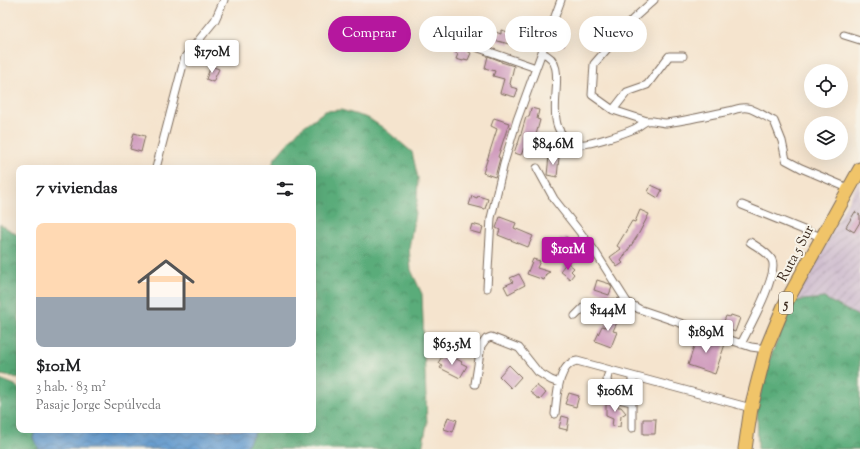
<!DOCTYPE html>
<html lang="es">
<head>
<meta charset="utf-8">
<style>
  body { margin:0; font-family:"Sorts Mill Goudy",serif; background:#f6f6f6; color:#202124; height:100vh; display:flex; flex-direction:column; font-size:15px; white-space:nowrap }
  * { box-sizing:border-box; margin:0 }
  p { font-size:13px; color:#757577 }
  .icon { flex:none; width:22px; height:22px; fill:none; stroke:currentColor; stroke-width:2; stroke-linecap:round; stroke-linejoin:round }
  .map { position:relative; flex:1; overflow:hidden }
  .details { position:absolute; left:16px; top:165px; width:300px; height:268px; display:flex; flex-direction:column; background:#fff; border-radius:8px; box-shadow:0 4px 16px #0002 }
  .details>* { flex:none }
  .banner { position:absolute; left:328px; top:16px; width:380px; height:36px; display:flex; gap:8px }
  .fabs { position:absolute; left:804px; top:64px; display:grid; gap:8px }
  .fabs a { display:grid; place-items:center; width:44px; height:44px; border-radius:50%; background:#fff; box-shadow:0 4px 16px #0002; font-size:20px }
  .price { position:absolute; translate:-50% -34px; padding:0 9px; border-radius:4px; background:#fff; color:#222; font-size:13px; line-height:26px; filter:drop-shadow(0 1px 2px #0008) }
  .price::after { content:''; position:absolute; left:50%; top:24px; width:12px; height:9px; margin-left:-6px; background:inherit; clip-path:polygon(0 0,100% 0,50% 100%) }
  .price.selected { background:#b5179e; color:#fff }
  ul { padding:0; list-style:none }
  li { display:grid; align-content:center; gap:8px; height:212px; padding:0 20px }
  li+li { border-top:1px solid #e0e0e0 }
  li span { display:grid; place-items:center; height:124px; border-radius:8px; color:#555 }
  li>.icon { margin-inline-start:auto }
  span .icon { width:72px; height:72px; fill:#fffc; stroke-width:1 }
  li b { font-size:17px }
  h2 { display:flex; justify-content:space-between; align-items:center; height:48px; padding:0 20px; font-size:17px }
  .pill { padding:0 14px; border-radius:18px; background:#fff; box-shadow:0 4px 16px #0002; font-size:14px; line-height:36px }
  .pill.selected { background:#b5179e; color:#fff }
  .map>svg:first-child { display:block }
</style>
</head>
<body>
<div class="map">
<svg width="860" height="449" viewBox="0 0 860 449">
  <defs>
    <pattern id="industrial-furrows" width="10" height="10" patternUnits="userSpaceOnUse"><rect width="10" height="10" fill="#cfbdcf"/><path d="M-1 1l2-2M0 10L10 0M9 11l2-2" fill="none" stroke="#a99aa7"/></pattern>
    <pattern id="forest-crowns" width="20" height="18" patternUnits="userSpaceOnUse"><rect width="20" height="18" fill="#5aac7a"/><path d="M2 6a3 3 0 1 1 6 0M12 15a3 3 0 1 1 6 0" fill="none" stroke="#4c8c63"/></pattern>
    <pattern id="water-waves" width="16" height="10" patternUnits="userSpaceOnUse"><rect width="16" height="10" fill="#659ed4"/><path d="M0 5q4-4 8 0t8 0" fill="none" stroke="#5481ab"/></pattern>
  </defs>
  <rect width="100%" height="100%" fill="#f7f3e8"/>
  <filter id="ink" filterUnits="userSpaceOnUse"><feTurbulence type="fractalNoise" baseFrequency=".025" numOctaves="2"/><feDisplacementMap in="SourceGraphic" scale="8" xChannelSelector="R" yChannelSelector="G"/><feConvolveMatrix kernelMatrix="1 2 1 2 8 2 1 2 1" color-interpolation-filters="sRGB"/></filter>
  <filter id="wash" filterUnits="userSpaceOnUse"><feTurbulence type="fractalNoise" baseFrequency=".012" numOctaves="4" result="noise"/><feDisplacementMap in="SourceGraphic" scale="16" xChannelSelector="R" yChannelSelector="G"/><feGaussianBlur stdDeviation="0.9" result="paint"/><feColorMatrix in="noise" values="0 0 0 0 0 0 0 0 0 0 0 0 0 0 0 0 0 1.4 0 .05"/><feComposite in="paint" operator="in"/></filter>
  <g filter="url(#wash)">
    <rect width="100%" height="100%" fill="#f5e4ce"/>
    <path fill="url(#industrial-furrows)" d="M860,179V317L824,298L794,301Z"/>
    <path fill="url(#forest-crowns)" stroke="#4a6b4c" d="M341,110L368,118L382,127L412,152L418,178L417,201L409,248L411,270L422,294L427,424L422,449H245L256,430H313V168H271L275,158L300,129L325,111Z
      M0,224L19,236V378L0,375Z
      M824,298L860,317V449H758L757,411L766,367L794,301Z
      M0,379L15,385L19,389V430H35L33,438L39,449H0Z"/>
    <path fill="url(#water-waves)" stroke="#506479" d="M35,430H256L245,449H39L33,438Z"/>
    <g id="blocks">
      <path fill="#d09cbe" d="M482,27L501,34V30L512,33L509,44L494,40L492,46L477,41Z
        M560,33L568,35L564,46L551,42L553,36L559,38Z
        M457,43L468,48L467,51L471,53L468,60L464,59L463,61L456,59L458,54L454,52Z
        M488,56L501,61V62L514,66L510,84L511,85V87L518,89L515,97L500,93L504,79L493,76L495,71L485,68Z
        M211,66L219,69L213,82L206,79Z
        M531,108L539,110L537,119L540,120L534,142L542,145L540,153L524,148L521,155L514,153L517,144H518L526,117H529Z
        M494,118L509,123L498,157L500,158L495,177L483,173L497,129L491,126Z
        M134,133L145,136L141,152L130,149Z
        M549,156L559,157L557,177L547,175Z
        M651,185L662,190L658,198L648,192Z
        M472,196L477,198L478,196L488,199L485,209L469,205Z
        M640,210L649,214L638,235L621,261L623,263L617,267L610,257L621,249L617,246L632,221L635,222Z
        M855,212L860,215V222L854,232L846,227Z
        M500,217L516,223L514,228L533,236L528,247L498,235L500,230L496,228Z
        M472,224L483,227L481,234L470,231Z
        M566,237L574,243L564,257L558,252L559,250L555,246L561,238L564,240Z
        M533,259L540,261L537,268L550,272L546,274L544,280L527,274Z
        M567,262L574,268L571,271L574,274L570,279L560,271Z
        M519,274L525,285L508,294L504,286L513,282L510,278Z
        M597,280L610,284L612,287L609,295L594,290Z
        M610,314L619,318L613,331L617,332L611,347L595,341L602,326L605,327Z
        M731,315L740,318L735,332L730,330L728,334L720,331L726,316L730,317Z
        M698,334L725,344L715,374L688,365Z
        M443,355L447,357L449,355L462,362L461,363L467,366L460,378L440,368L442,365L438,363Z
        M509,365L521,377L511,388L499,376Z
        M613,382L624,383L623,394L614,393Z
        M536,385L546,393L540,400L530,392Z
        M569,393L579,396L576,407L565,404Z
        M609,402L618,404V407H621L626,413L621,416L620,427L612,426L613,419L606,416V404H609Z
        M562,416L569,418L567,430L559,428Z
        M448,417L457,420L453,432L444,429Z
        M643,419H656L655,434H643Z"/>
    </g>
  </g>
  <g filter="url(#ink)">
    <use href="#blocks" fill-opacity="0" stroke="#7c6b5c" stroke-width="1"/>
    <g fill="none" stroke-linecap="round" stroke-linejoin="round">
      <g stroke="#7c6b5c" stroke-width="9">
        <path id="street" d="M844,35L860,40
          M473,46L536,68
          M542,53C578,64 530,132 579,144C587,146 625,133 634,129C639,127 643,122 647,121C653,120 660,123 666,123C685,121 709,115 729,111C734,110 741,107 747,108C752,108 768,118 774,121L782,141L786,160L801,168L848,188
          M613,110L627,92L647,85L669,56H683
          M647,121L613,110L592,95L594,64L633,19L654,0
          M156,168L185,57L215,20L224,0
          M537,168L554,199L594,250L627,302L639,309L751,347L766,349
          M742,205L821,237
          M487,288L491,218L504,163L517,120L561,0
          M575,316L587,304L627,302
          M741,344C749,328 779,274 772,260C768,252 757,247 750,242
          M609,371L607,379L610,397L632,402
          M475,384L481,346L486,339L491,337L519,348L538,372L551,380L559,383
          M555,414C557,399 557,364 577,361L751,408
          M632,428V377"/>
      </g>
      <g stroke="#7c6b5c" stroke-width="15">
        <path id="highway" d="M745,449L751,408L766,349L784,306L860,169"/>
      </g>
      <use href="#street" stroke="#fff" stroke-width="7"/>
      <use href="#highway" stroke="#f0c469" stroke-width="13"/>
    </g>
  </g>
  <g text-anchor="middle" stroke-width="4" stroke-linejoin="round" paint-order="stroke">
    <rect fill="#f7f3e8" stroke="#73665b" stroke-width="1" x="779" y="292" width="14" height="22" rx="3"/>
    <g font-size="13" font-weight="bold" fill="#3b2a1e">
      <text x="786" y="308">5</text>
    </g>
    <g font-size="14" fill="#3b2a1e" stroke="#f7f3e8">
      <text transform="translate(795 253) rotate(-62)" y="5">Ruta 5 Sur</text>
    </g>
  </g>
</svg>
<div class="fabs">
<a><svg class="icon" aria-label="locate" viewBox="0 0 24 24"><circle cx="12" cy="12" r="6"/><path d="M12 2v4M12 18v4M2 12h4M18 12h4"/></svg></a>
<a><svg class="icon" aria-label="layers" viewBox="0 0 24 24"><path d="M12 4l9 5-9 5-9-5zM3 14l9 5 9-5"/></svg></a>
</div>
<b class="price" style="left:212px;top:74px">$170M</b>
<b class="price" style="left:553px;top:166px">$84.6M</b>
<b class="price selected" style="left:568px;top:271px">$101M</b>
<b class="price" style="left:608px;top:332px">$144M</b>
<b class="price" style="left:706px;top:354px">$189M</b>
<b class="price" style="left:452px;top:366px">$63.5M</b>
<b class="price" style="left:615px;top:413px">$106M</b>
<div class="banner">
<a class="pill selected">Comprar</a>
<a class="pill">Alquilar</a>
<a class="pill">Filtros</a>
<a class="pill">Nuevo</a>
</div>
<section class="details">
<h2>7 viviendas<svg class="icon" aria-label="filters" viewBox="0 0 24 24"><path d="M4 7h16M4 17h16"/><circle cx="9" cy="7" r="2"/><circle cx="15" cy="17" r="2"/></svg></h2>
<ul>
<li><span style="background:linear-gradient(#ffd9b3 60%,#9aa5b1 0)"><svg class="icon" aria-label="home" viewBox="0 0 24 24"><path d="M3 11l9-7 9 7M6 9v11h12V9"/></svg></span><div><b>$101M</b><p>3 hab. · 83 m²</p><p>Pasaje Jorge Sepúlveda</p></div></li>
</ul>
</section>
</div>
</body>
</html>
